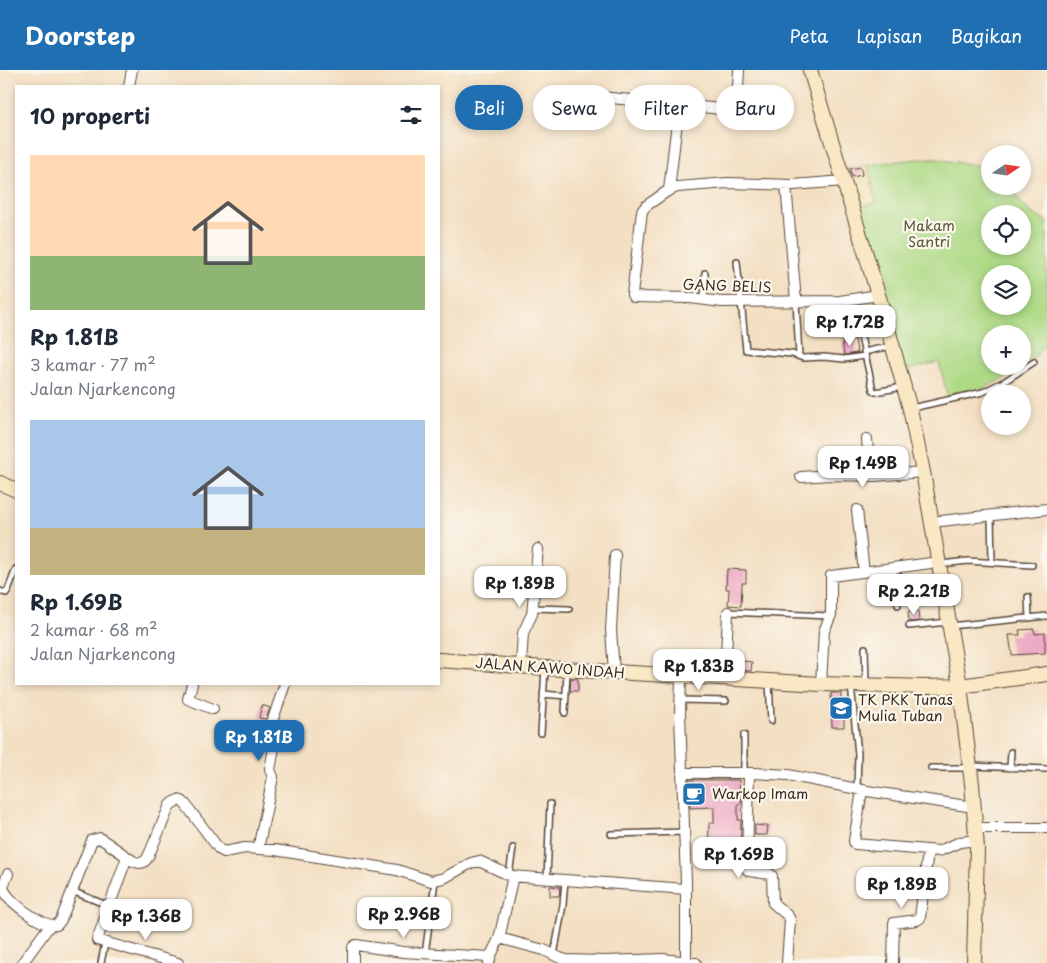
<!DOCTYPE html>
<html lang="id">
<head>
<meta charset="utf-8">
<style>
  body { margin:0; font-family:"Playpen Sans",sans-serif; background:#f6f6f7; color:#1f2937; height:100vh; display:flex; flex-direction:column; font-size:19px; white-space:nowrap }
  * { box-sizing:border-box; margin:0 }
  p { font-size:16px; color:#747a83 }
  .icon { flex:none; width:28px; height:28px; fill:none; stroke:currentColor; stroke-width:2; stroke-linecap:round; stroke-linejoin:round }
  .map { position:relative; flex:1; overflow:hidden }
  .drawer { position:absolute; left:15px; top:15px; width:425px; height:600px; display:flex; flex-direction:column; background:#fff; border-radius:0px; box-shadow:0 2px 8px #0003 }
  .drawer>* { flex:none }
  .guide { position:absolute; left:455px; top:15px; width:475px; height:45px; display:flex; gap:10px }
  .needle { width:32px; rotate:77deg }
  .tools { position:absolute; left:981px; top:75px; display:grid; gap:10px }
  .tools a { display:grid; place-items:center; width:50px; height:50px; border-radius:50%; background:#fff; box-shadow:0 2px 8px #0003; font-size:25px }
  .price { position:absolute; translate:-50% -42px; padding:0 11px; border-radius:10px; background:#fff; color:#222; font-size:16px; line-height:32px; filter:drop-shadow(0 1px 2px #0008) }
  .price::after { content:''; position:absolute; left:50%; top:30px; width:15px; height:11px; margin-left:-8px; background:inherit; clip-path:polygon(0 0,100% 0,50% 100%) }
  .price.current { background:#1f6fb2; color:#fff }
  ul { padding:0; list-style:none }
  li { display:grid; align-content:center; gap:10px; height:265px; padding:0 15px }
  li span { display:grid; place-items:center; height:155px; border-radius:0px; color:#555 }
  li>.icon { margin-inline-start:auto }
  span .icon { width:90px; height:90px; fill:#fffc; stroke-width:1 }
  li b { font-size:21px }
  h2 { display:flex; justify-content:space-between; align-items:center; height:60px; padding:0 15px; font-size:21px }
  .pill { padding:0 18px; border-radius:22px; background:#fff; box-shadow:0 2px 8px #0003; font-size:18px; line-height:45px }
  .pill.current { background:#1f6fb2; color:#fff }
  header { display:flex; align-items:center; gap:30px; box-sizing:border-box; height:70px; padding:0 25px; background:#1f6fb2; color:#fff }
  header strong { font-size:24px }
  nav { display:flex; gap:28px; margin-inline-start:auto; font-size:18px }
  .map>svg:first-child { display:block }
</style>
</head>
<body>
<header>
<strong>Doorstep</strong>
<nav><a>Peta</a><a>Lapisan</a><a>Bagikan</a></nav>
</header>
<div class="map">
<svg width="1047" height="893" viewBox="0 0 1047 893">
  <rect width="100%" height="100%" fill="#fbf7ec"/>
  <filter id="ink" filterUnits="userSpaceOnUse"><feTurbulence type="fractalNoise" baseFrequency=".02" numOctaves="2"/><feDisplacementMap in="SourceGraphic" scale="10" xChannelSelector="R" yChannelSelector="G"/><feConvolveMatrix kernelMatrix="1 2 1 2 8 2 1 2 1" color-interpolation-filters="sRGB"/></filter>
  <filter id="wash" filterUnits="userSpaceOnUse"><feTurbulence type="fractalNoise" baseFrequency=".0096" numOctaves="4" result="noise"/><feDisplacementMap in="SourceGraphic" scale="20" xChannelSelector="R" yChannelSelector="G"/><feGaussianBlur stdDeviation="1.12" result="paint"/><feColorMatrix in="noise" values="0 0 0 0 0 0 0 0 0 0 0 0 0 0 0 0 0 1.4 0 .05"/><feComposite in="paint" operator="in"/></filter>
  <g filter="url(#wash)">
    <rect width="100%" height="100%" fill="#f3dfc2"/>
    <path fill="#aeda86" stroke="#748252" fill-rule="evenodd" d="M917,89H936L990,97V116H1015C1015,134 1033,144 1047,152V271L1034,288L1009,306L980,320L948,328L939,292L904,301L857,137L876,133L868,95ZM990,144H1022V176H990ZM990,204H1022V236H990ZM990,264H1022V296H990Z"/>
    <path fill="#eeda9e" stroke="#94825e" d="M868,95L876,133L857,137L846,99Z"/>
    <g id="blocks">
      <path fill="#edaac5" d="M861,97L862,105L852,107L850,99Z
        M855,269L857,283L844,285L842,271Z
        M727,499L746,500V513H742L741,536L728,535L729,519H726Z
        M918,541L919,551L909,552L908,542Z
        M1034,559L1035,564L1045,563V583L1012,585L1009,565H1020L1019,560Z
        M733,590L752,592L751,601L732,600Z
        M571,608L578,609V621H570Z
        M831,623H841V636L849,635L850,648H844V657H832Z
        M262,635L270,638L266,649L259,648Z
        M689,710H739L740,723H742L741,734H738V750H741L740,784H719V790H708L709,753H714V737L690,738Z
        M755,755L768,756L767,765H755Z
        M550,816L560,817L559,826H550Z"/>
    </g>
  </g>
  <g filter="url(#ink)">
    <use href="#blocks" fill-opacity="0" stroke="#574537" stroke-width="1"/>
    <g fill="none" stroke-linecap="round" stroke-linejoin="round">
      <g stroke="#574537" stroke-width="8">
        <path id="lane" d="M737,192L746,280L792,284L803,288L824,287L844,289L865,286
          M704,230L705,203
          M796,231L799,286
          M883,241L858,247L857,249L873,320L875,322L903,317
          M864,282L891,276
          M912,338L983,322L1005,311L1034,292
          M991,446L992,492
          M941,494L968,491L1032,495
          M893,498L898,535
          M0,521L6,523L8,520L16,499
          M1028,527L1029,548
          M533,538L569,539
          M728,542L830,546
          M909,556L948,552
          M950,556L1047,546
          M865,578L866,615
          M769,612L771,651
          M851,615L858,684L857,719
          M543,624L566,626
          M680,630L726,631
          M565,643L567,601
          M541,663L545,599
          M970,696L1047,699
          M931,698H968
          M1010,698L1011,682
          M744,703V665
          M611,764L685,762
          M509,805L513,778
          M547,809L550,734
          M72,821L109,836
          M425,884L435,811
          M554,885L563,835L565,810
          M101,893L105,873"/>
      </g>
      <g stroke="#574537" stroke-width="12">
        <path id="street" d="M129,16L132,0
          M581,25L731,40L735,39L737,34L739,0
          M844,111L793,115L728,113L677,117L666,122L646,136L642,141L632,225L634,227L690,228L722,232L840,231L878,225
          M786,115L796,231
          M669,120L679,35
          M867,369L870,406
          M801,407L830,405L875,406L923,402
          M857,440L864,502
          M932,452L1047,439
          M521,596L523,563L532,544L538,479
          M614,602L611,560L615,485
          M681,606L680,644L686,812V892
          M725,609L728,542
          M192,614L188,629L213,639
          M821,614L824,561L831,545V506L939,492
          M682,703H754L788,705L867,721L974,737
          M749,703L747,799L749,801L770,804L772,806L773,833L788,846L790,850L787,893
          M862,720L854,771L855,774L939,781L960,772L977,770
          M976,758H1047
          M258,779L273,707L270,700L277,661L272,652L285,614
          M127,787L97,870L178,893
          M8,804L3,816C4,830 44,858 57,855L61,850L92,770L100,768L133,791C139,794 144,794 148,787L170,735L178,730L182,731L186,735L219,779L224,782L245,778L275,780L397,800L431,811L444,808L471,793L479,791L511,806L686,819
          M499,868L544,880L560,888L566,890L606,891L663,889L696,893
          M23,892L50,855
          M353,893V877L356,875L403,882L490,887
          M489,893L491,885L499,869L513,806
          M893,893L894,853L917,850L920,848L928,781"/>
      </g>
      <g stroke="#574537" stroke-width="16">
        <path id="secondary" d="M810,0L883,241L910,339L923,402L960,616L972,714L977,778L974,893
          M0,413L16,420
          M439,590L545,598L821,614L926,617L960,616L1047,604"/>
      </g>
      <use href="#lane" stroke="#fff" stroke-width="5"/>
      <use href="#street" stroke="#fff" stroke-width="10"/>
      <use href="#secondary" stroke="#fae7c3" stroke-width="14"/>
    </g>
  </g>
  <defs>
    <g id="school-square" transform="scale(1.25)"><rect x="-9" y="-9" width="18" height="18" rx="4" fill="#1f6fb2" stroke="#fbf7ec"/><path d="M0-5L7-2L0 1L-7-2ZM-4 1L0 2.5L4 1V4Q0 6-4 4Z" fill="#fff"/></g>
    <g id="cafe-square" transform="scale(1.25)"><rect x="-9" y="-9" width="18" height="18" rx="4" fill="#1f6fb2" stroke="#fbf7ec"/><path d="M-5.5-4.5H6V0H3Q3 3.5 0 3.5H-2.5Q-5.5 3.5-5.5 0ZM3-3.2v2h1.7v-2ZM-6 4.5H4V6H-6Z" fill="#fff"/></g>
  </defs>
  <g fill-rule="evenodd">
    <use href="#school-square" x="841" y="638"/>
    <use href="#cafe-square" x="694" y="724"/>
  </g>
  <g text-anchor="middle" stroke-width="4.5" stroke-linejoin="round" paint-order="stroke">
    <g font-size="14" fill="#585638" stroke="#fbf7ec">
      <text x="929" y="161">Makam<tspan x="929" dy="16">Santri</tspan></text>
    </g>
    <g font-size="14" fill="#3b2a1e" stroke="#fbf7ec">
      <text transform="translate(727 216) rotate(2)" y="5">GANG BELIS</text>
      <text transform="translate(550 598) rotate(4)" y="5">JALAN KAWO INDAH</text>
    </g>
    <g font-size="14" fill="#3b2a1e" stroke="#fbf7ec" text-anchor="start">
      <text x="858" y="635">TK PKK Tunas<tspan x="858" dy="16">Mulia Tuban</tspan></text>
      <text x="712" y="729">Warkop Imam</text>
    </g>
  </g>
</svg>
<div class="tools">
<a><svg class="needle" viewBox="-14 -14 28 28"><path d="M0-13l5 13h-10z" fill="#e53935"/><path d="M0 13l5-13h-10z" fill="#747a83"/></svg></a>
<a><svg class="icon" aria-label="locate" viewBox="0 0 24 24"><circle cx="12" cy="12" r="6"/><path d="M12 2v4M12 18v4M2 12h4M18 12h4"/></svg></a>
<a><svg class="icon" aria-label="layers" viewBox="0 0 24 24"><path d="M12 4l9 5-9 5-9-5zM3 14l9 5 9-5"/></svg></a>
<a>+</a>
<a>−</a>
</div>
<b class="price" style="left:850px;top:277px">Rp 1.72B</b>
<b class="price" style="left:863px;top:418px">Rp 1.49B</b>
<b class="price" style="left:520px;top:538px">Rp 1.89B</b>
<b class="price" style="left:914px;top:546px">Rp 2.21B</b>
<b class="price" style="left:699px;top:621px">Rp 1.83B</b>
<b class="price current" style="left:259px;top:692px">Rp 1.81B</b>
<b class="price" style="left:739px;top:809px">Rp 1.69B</b>
<b class="price" style="left:902px;top:839px">Rp 1.89B</b>
<b class="price" style="left:404px;top:869px">Rp 2.96B</b>
<b class="price" style="left:146px;top:871px">Rp 1.36B</b>
<div class="guide">
<a class="pill current">Beli</a>
<a class="pill">Sewa</a>
<a class="pill">Filter</a>
<a class="pill">Baru</a>
</div>
<section class="drawer">
<h2>10 properti<svg class="icon" aria-label="filters" viewBox="0 0 24 24"><path d="M4 7h16M4 17h16"/><circle cx="9" cy="7" r="2"/><circle cx="15" cy="17" r="2"/></svg></h2>
<ul>
<li><span style="background:linear-gradient(#ffd9b3 65%,#8fb573 0)"><svg class="icon" aria-label="home" viewBox="0 0 24 24"><path d="M3 11l9-7 9 7M6 9v11h12V9"/></svg></span><div><b>Rp 1.81B</b><p>3 kamar · 77 m²</p><p>Jalan Njarkencong</p></div></li>
<li><span style="background:linear-gradient(#a9c7e8 70%,#c2b280 0)"><svg class="icon" aria-label="home" viewBox="0 0 24 24"><path d="M3 11l9-7 9 7M6 9v11h12V9"/></svg></span><div><b>Rp 1.69B</b><p>2 kamar · 68 m²</p><p>Jalan Njarkencong</p></div></li>
</ul>
</section>
</div>
</body>
</html>
